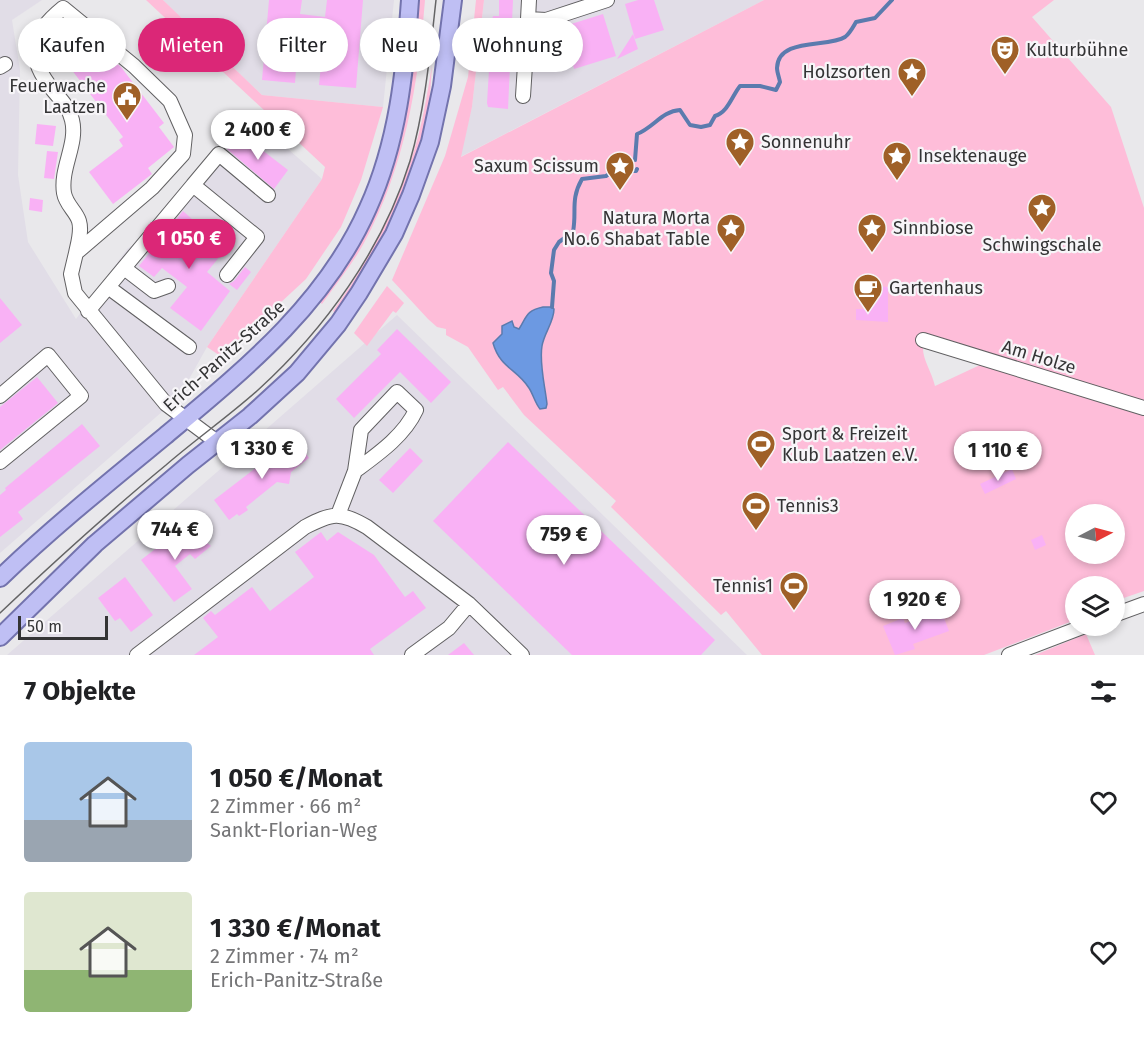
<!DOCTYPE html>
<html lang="de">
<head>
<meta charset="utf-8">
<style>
  body { margin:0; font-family:"Fira Sans",sans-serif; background:#f6f6f6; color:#202124; height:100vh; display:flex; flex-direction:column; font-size:22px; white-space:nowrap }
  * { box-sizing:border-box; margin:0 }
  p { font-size:20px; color:#757577 }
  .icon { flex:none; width:33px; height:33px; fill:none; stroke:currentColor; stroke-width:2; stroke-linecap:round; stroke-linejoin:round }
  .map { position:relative; height:655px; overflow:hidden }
  .details { display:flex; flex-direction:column; background:#fff; flex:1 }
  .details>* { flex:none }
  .banner { position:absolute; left:18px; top:18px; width:600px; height:54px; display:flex; gap:12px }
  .needle { width:39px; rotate:84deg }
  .controls { position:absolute; left:1065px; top:504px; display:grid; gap:12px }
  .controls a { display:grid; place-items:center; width:60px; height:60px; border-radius:50%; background:#fff; box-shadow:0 3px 9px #0003; font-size:30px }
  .scale { position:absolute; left:18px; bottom:15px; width:90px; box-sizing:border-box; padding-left:6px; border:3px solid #343435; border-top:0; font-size:16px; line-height:21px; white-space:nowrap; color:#343435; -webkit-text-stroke:4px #f7f5f8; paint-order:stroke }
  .price { position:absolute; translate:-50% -51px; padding:0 14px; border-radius:21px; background:#fff; color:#222; font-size:20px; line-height:39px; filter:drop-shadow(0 2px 3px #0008) }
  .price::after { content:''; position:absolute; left:50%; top:36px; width:18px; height:14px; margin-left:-9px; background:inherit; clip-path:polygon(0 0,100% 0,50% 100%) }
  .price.selected { background:#db2777; color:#fff }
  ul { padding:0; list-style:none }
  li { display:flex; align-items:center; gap:18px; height:150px; padding:0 24px }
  li span { display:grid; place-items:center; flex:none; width:168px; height:120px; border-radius:6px; color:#555 }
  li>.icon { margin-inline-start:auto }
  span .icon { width:72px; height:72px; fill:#fffc; stroke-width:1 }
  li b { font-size:26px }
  h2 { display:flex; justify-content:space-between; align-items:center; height:72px; padding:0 24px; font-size:26px }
  .pill { padding:0 21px; border-radius:27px; background:#fff; box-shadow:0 3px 9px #0003; font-size:21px; line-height:54px }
  .pill.selected { background:#db2777; color:#fff }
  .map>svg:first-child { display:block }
</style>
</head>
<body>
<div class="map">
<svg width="1144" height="655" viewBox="0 0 1144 655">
  <rect width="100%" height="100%" fill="#e9e8eb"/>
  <path fill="#e1dde7" d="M0,0H42L12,20L20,70L18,175L28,242L76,319L127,249L153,231L246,112L322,179L207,347L179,397L0,553Z
    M163,0H394L383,107L262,95Z
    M484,0H764L460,157L472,107Z
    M397,315L747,655H7Z"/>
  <path fill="#febdd9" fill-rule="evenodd" d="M146,0H163L262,95L383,107L361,180L341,227L306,279L222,357L207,347L322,179L325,167Z
    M416,0H425C418,85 405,167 364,243C352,265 336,284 322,304L320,302L363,235Z
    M476,0H484L472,107L461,157L764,0H1054L1032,17L1111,107L1144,208V401L926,333C917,355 930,365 935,386L980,365L1144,416V591L1115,601L1114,586H1076L1075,620L984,655H762L726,611L721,615L611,507L616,501L524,415L503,387L498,390L468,347L446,335V329L437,327L428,319L392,280L445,156L468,77ZM1076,514H1114V554H1076Z
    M432,65L429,111L413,168L404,193L383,241L336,314L333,311C371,258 400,201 418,137C424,114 428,89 432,65Z
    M387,286L404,303L396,313L393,311L367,346L354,333Z
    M1086,634L1095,655H1035Z"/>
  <path fill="#6c99e2" stroke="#5b7bae" stroke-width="1.5" d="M543,307H552L554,309C554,322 544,333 542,346C539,363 545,386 547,404L546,408L540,409C535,403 533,394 529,388C517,369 500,368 493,343L502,334V326L512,321L514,327L519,329C527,317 525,311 543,307Z"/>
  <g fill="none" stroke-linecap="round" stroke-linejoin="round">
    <path stroke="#5b7bae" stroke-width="4" d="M635,160L637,134C653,128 662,111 680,110L690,125L701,127L710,125L715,116C728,112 732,96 740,86H760L776,90L780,82C779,77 777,72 777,68C778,37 828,48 845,37C850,33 853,27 856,22L875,18L892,0
      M552,307L554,281L551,273L554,250L559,242L573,232C577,211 570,200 582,179L606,176L614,171H636L637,169"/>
  </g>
  <path fill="#f9b1f5" d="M269,0H302L300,14L325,17L327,0H363L356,88L319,85L323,45L298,42L295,83L262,80Z
    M499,0H513L508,109L488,107L487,103L492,20L493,16H499Z
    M638,0H654L664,30L635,39L625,4Z
    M603,14L616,56L574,69L572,60L559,64L549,31Z
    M633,34L638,49L617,59Z
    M93,46L105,62L110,58L121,67L164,123L159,127L174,147L148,168L152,174L113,204L89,172L123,146L119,140L123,137L68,65Z
    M37,124L56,126L53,146L35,144Z
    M240,133L288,170L274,189L227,149Z
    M47,151L58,152L54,179L44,178Z
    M30,198L43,200L42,212L29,210Z
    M183,211L210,235L205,241L221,255L207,272L230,291L201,331L170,308L187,287L162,268L154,277L139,266Z
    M245,267L251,272L237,290L229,284L234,281Z
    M866,285L888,287V322L856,320V309H865Z
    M0,298L22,325L0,343Z
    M397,329L451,382L431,403L400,372L354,418L336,399L381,354L377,350Z
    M37,377L58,403L0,450V407Z
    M82,424L100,446L18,512L23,519L0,537V495L6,490L5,488Z
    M295,438L309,458L291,472L289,484L277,482L246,507L248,510L239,516L237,514L229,520L214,500Z
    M508,442L715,640L701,655H572L433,521Z
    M410,448L423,461L393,493L379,480Z
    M1012,469L1016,479L985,494L980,484Z
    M186,525L211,546L195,559L190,554L175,566L192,589L174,602L141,560Z
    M321,532L327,541L338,532L374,555L405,597L413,591L426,608L370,649L374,655H194L218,637L203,618L211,611L215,615L252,587L270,611L314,577L295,552Z
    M1042,535L1046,545L1035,550L1031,540Z
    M125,577L153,615L131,632L120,618L115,621L98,598Z
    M941,610L949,631L913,644L915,649L895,655L883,626L903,618L905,623Z
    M464,643L474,655H448Z"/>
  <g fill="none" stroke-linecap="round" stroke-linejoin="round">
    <g stroke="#616062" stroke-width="16">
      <path id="minor" d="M529,0L528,19L546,20L607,0
        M0,67L5,64
        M523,96L528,19
        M193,185L219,154L268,195
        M76,253C78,243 82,231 79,221C76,211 66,205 64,193C60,168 78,144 72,120C69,107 60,99 52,89C25,55 31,34 63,8L134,66L170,101L185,135L183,154L152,188L76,253L71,274L75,293L166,404L217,442
        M124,268L154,291L168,286
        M108,287L189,347
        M88,311L193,185L257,237L227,275
        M923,340L1144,408
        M0,396L48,355L81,396L0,462
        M338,515L355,471L361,430L397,392L416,410C404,436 378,454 355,471
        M1114,615L1144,604
        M137,655L305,527C332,513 340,511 367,527L469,604
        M412,655L449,628L469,604L522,655
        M1009,655L1085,626"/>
    </g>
    <g stroke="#7373ad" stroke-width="20">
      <path id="major" d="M0,578C52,528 109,482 165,436C244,370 326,304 368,208C398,142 405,71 410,0
        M0,637L95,544L188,465L250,416L297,373L338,324L359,293L394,234L411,195L430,142L442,86L453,0"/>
    </g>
    <use href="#minor" stroke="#fff" stroke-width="14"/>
    <use href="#major" stroke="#bfbff4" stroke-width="16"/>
    <path stroke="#646465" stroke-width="1.5" d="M0,613C54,562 109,512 166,465C196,439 229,416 258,390C325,329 383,249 410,161C425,109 430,54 436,0"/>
  </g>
  <defs>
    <g id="theatre-pin" transform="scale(1.5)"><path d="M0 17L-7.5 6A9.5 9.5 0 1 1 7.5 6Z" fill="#9f6027" stroke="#f7f5f8"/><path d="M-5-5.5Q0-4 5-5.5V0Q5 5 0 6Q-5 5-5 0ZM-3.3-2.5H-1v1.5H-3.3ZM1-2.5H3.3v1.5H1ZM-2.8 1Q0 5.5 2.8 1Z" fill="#fff"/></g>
    <g id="sight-pin" transform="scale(1.5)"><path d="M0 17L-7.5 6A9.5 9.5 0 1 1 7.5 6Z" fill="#9f6027" stroke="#f7f5f8"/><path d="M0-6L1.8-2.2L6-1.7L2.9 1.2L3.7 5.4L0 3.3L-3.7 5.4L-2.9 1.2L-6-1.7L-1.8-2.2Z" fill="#fff"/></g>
    <g id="civic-pin" transform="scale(1.5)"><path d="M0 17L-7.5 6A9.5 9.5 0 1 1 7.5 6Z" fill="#9f6027" stroke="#f7f5f8"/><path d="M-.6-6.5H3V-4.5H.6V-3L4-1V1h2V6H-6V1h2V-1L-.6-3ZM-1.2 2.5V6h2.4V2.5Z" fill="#fff"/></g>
    <g id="cafe-pin" transform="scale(1.5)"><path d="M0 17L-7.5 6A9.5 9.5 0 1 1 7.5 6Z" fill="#9f6027" stroke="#f7f5f8"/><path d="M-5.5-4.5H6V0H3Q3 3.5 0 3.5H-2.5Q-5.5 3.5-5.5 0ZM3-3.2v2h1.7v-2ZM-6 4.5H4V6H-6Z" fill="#fff"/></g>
    <g id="stadium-pin" transform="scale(1.5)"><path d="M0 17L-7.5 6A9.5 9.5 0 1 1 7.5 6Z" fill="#9f6027" stroke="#f7f5f8"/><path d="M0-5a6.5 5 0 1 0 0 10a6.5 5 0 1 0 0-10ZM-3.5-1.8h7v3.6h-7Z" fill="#fff"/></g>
  </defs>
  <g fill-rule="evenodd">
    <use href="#theatre-pin" x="1005" y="50"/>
    <use href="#sight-pin" x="912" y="72"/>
    <use href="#civic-pin" x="127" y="96"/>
    <use href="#sight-pin" x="740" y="142"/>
    <use href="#sight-pin" x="897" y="156"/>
    <use href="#sight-pin" x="620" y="166"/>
    <use href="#sight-pin" x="1042" y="208"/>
    <use href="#sight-pin" x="731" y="228"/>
    <use href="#sight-pin" x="872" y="228"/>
    <use href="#cafe-pin" x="868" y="288"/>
    <use href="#stadium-pin" x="761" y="444"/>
    <use href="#stadium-pin" x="756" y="506"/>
    <use href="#stadium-pin" x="794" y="586"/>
  </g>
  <g text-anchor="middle" stroke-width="4.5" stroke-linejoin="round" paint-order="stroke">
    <g font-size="18" fill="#343435" stroke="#f7f5f8" text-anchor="start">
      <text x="1026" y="56">Kulturbühne</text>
      <text x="891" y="78" text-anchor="end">Holzsorten</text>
      <text x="106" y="92" text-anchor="end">Feuerwache<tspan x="106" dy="21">Laatzen</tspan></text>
      <text x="761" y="148">Sonnenuhr</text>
      <text x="918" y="162">Insektenauge</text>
      <text x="599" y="172" text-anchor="end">Saxum Scissum</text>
      <text x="710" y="224" text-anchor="end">Natura Morta<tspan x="710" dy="21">No.6 Shabat Table</tspan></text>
      <text x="893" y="234">Sinnbiose</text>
      <text x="1042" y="251" text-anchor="middle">Schwingschale</text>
      <text x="889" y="294">Gartenhaus</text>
      <text x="782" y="440">Sport &amp; Freizeit<tspan x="782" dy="21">Klub Laatzen e.V.</tspan></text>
      <text x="777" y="512">Tennis3</text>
      <text x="773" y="592" text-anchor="end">Tennis1</text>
    </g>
    <g font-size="18" fill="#343435" stroke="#f7f5f8">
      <text transform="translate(224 356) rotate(-42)" y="6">Erich-Panitz-Straße</text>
      <text transform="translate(1039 357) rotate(17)" y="6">Am Holze</text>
    </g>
  </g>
</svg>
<div class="controls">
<a><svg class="needle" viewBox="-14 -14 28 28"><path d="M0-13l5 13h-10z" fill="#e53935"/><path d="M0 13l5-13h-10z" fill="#757577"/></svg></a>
<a><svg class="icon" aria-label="layers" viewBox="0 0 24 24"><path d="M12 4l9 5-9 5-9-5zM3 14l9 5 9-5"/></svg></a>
</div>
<div class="scale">50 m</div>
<b class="price" style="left:258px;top:161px">2 400 €</b>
<b class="price selected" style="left:189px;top:270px">1 050 €</b>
<b class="price" style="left:262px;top:480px">1 330 €</b>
<b class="price" style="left:998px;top:482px">1 110 €</b>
<b class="price" style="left:175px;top:561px">744 €</b>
<b class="price" style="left:564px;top:566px">759 €</b>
<b class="price" style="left:915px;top:631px">1 920 €</b>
<div class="banner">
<a class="pill">Kaufen</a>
<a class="pill selected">Mieten</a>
<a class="pill">Filter</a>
<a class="pill">Neu</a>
<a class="pill">Wohnung</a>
</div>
</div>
<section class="details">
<h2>7 Objekte<svg class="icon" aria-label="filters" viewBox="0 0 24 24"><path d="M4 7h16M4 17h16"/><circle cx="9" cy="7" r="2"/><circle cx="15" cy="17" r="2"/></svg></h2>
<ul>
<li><span style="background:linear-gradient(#a9c7e8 65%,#9aa5b1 0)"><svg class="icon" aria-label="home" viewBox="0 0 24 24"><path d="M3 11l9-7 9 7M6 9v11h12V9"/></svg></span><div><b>1 050 €/Monat</b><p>2 Zimmer · 66 m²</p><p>Sankt-Florian-Weg</p></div><svg class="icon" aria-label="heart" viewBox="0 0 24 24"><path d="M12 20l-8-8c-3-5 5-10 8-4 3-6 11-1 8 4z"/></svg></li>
<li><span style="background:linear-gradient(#dfe7d0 65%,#8fb573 0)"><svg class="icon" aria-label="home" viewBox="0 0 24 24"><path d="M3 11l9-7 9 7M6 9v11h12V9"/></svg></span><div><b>1 330 €/Monat</b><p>2 Zimmer · 74 m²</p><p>Erich-Panitz-Straße</p></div><svg class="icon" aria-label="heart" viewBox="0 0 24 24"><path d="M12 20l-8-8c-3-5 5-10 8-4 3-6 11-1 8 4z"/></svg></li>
</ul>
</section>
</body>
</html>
